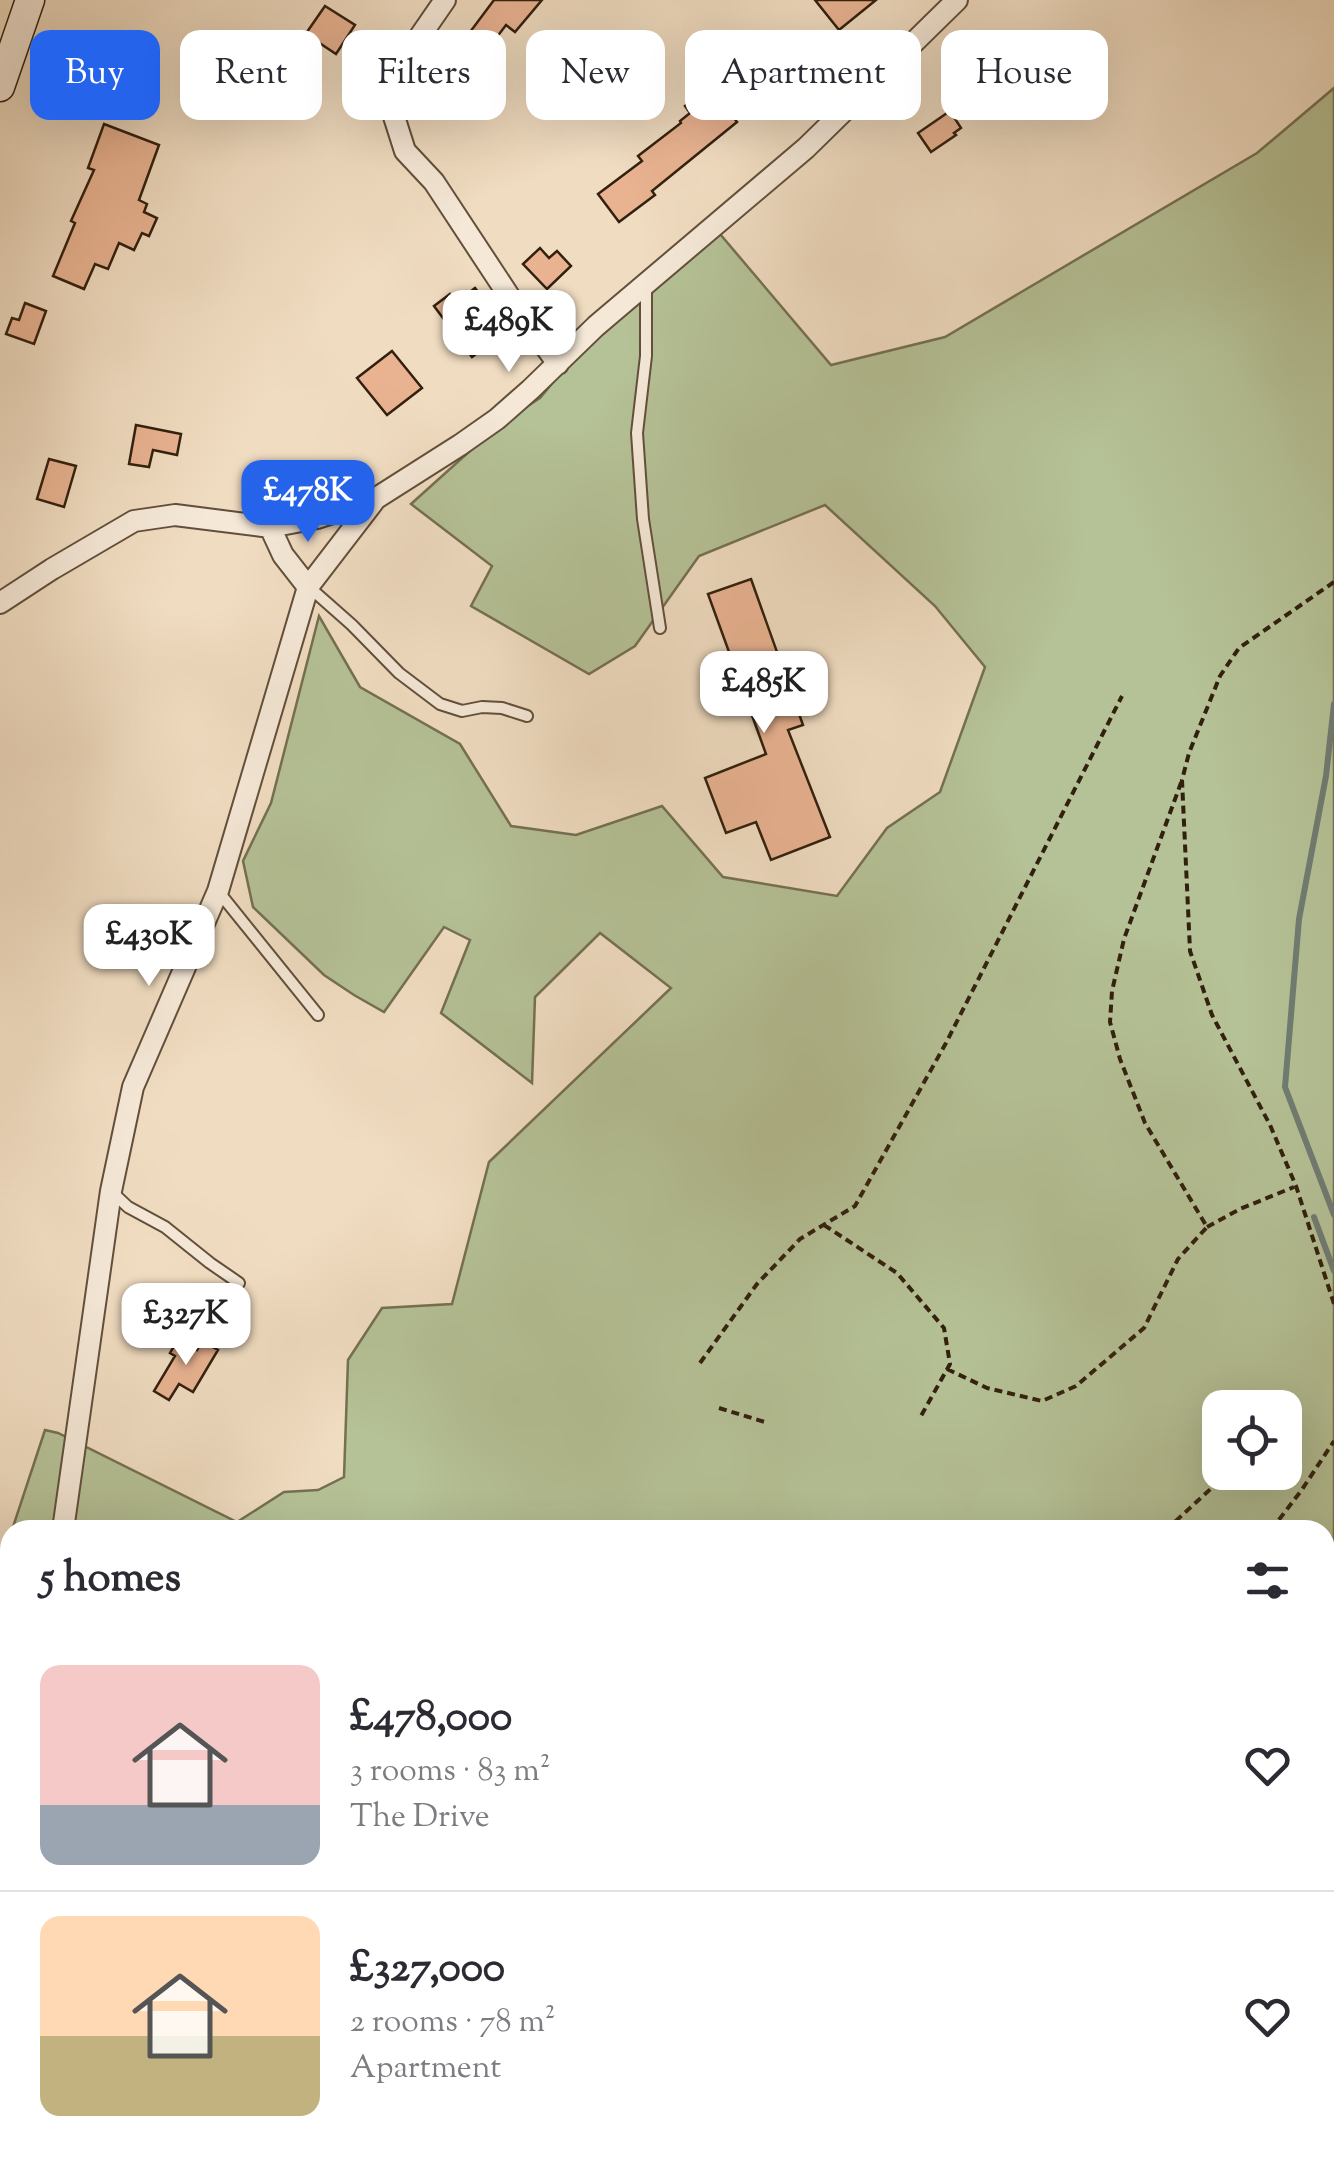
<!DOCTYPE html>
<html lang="en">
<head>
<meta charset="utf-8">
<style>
  body { margin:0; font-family:"Sorts Mill Goudy",serif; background:#f2f2f3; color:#2b2b33; height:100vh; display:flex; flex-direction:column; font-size:38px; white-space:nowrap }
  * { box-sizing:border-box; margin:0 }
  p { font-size:32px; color:#7c7c81 }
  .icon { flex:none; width:55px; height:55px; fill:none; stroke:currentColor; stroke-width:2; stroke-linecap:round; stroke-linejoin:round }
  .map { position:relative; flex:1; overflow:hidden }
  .side { position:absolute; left:0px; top:1520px; width:1335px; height:640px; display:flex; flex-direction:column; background:#fff; border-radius:30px 30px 0 0; box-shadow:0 10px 40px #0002 }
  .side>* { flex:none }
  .banner { position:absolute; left:30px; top:30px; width:1275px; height:90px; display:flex; gap:20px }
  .buttons { position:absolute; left:1202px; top:1390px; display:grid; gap:20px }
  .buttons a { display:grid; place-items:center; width:100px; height:100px; border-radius:20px; background:#fff; box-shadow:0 10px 40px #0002; font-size:50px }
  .price { position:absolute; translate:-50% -85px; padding:0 22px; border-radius:20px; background:#fff; color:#222; font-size:32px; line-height:65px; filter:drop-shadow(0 2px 5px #0008) }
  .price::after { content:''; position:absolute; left:50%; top:60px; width:30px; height:22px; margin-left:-15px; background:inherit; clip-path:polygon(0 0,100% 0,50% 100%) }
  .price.selected { background:#2563eb; color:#fff }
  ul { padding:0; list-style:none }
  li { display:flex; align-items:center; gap:30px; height:250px; padding:0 40px }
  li+li { border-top:2px solid #e1e1e2 }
  li span { display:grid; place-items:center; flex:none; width:280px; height:200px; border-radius:20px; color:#555 }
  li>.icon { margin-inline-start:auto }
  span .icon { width:120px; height:120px; fill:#fffc; stroke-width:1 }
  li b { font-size:42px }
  h2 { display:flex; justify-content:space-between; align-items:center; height:120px; padding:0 40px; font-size:42px }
  .pill { padding:0 35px; border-radius:20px; background:#fff; box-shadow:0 10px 40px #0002; font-size:35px; line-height:90px }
  .pill.selected { background:#2563eb; color:#fff }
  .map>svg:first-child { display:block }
</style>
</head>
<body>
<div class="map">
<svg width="1334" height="2160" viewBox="0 0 1334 2160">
  <rect width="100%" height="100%" fill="#f0dcc1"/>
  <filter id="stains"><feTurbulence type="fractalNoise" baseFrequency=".002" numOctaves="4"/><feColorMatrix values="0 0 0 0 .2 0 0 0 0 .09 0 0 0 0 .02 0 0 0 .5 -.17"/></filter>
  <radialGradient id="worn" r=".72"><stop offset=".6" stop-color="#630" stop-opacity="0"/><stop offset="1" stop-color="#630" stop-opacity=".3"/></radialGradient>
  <path fill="#b5c196" stroke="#747052" stroke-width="2.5" fill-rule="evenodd" d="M1334,88V2124L1325,2141V1530H12L45,1430L58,1433L237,1522L284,1492L318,1490L344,1477L348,1360L382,1308L452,1304L489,1162L671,988L600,933L535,997L532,1083L441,1013L470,940L444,927L384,1012L354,995L324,975L253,907L243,861L271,803L319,616L360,687L460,744L511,826L576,835L662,806L723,877L837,896L887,828L940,792L985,667L935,606L825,505L699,556L635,646L589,674L471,606L492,566L411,504L501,423L540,398L564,369L675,269L720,234L831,365L945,337L1257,153ZM1220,1408H1285V1472H1220Z
    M10,1745V2150H1320L1315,2160H0V1779Z"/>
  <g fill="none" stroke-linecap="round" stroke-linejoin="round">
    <path stroke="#707d73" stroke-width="6" d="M1334,704L1326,776L1299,919L1285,1087L1334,1215
      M1314,1217L1334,1271
      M1325,1555L1334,1545
      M0,2113L10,2122
      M44,2150L56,2160
      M795,2150L796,2160
      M1193,2150L1197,2160"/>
  </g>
  <path fill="#e9b392" stroke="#32200e" stroke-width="2.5" d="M494,0H542L515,32L506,25L481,58L464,103L443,95L464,40Z
    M815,0H876L839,30Z
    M325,6L355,25L336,54L312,38L313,36L307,32Z
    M728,88L741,106L731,114L737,122L652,191L655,195L619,222L598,194L642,161L638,156L681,123L680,121L690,113L685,106L699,95L707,105Z
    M950,111L961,128L954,133L956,135L931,152L918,133Z
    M104,124L159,145L139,200L147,204L144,212L157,218L149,236L142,233L134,250L119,243L108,269L95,264L84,289L53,276L75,223L71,221L94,170L88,168Z
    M540,248L549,258L557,251L571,266L547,289L523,264Z
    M475,288L493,311L473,326L488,345L472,357L434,306L450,294L457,302Z
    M25,303L46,311L34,344L6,334L12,318L19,320Z
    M392,351L422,388L387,415L357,378Z
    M136,425L181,434L177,455L153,450L149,467L129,464Z
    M49,459L76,466L64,507L37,499Z
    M751,579L803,725L788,730L830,837L771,860L756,822L726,833L705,778L766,754L708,594Z
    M178,1339L197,1350L202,1341L218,1350L193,1392L179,1384L169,1400L154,1391L175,1356L170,1353Z"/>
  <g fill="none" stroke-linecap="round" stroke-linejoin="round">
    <g stroke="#624f3b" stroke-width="14">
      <path id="lane" d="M646,284V356L637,433L643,519L660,628
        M309,587L352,625L399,673L440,704L462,711L482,707L502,708L527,716
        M218,891L318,1015
        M111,1191L128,1207L165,1227L210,1263L239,1283"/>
    </g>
    <g stroke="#624f3b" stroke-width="24">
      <path id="street" d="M445,0L405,58L390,104L405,151L434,182L511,299L558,364
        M270,527L283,555L308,587
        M0,603L52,569L134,521L175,515L270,527L317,518L375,499L460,445L497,419L530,390L596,326L806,148L957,0
        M63,1530L111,1191L133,1087L218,891L308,587L374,501"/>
    </g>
    <g stroke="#32200e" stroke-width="31">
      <path id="secondary" d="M0,87L30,0"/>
    </g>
    <path stroke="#32200e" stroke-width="4" stroke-dasharray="8 5" stroke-linecap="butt" d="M1334,582L1239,648L1220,676L1189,753L1182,780L1190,951L1212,1015L1270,1125L1296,1186L1334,1304
      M824,1225L897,1273L944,1328L950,1364L921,1416
      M1207,1227L1240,1209L1294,1187
      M700,1363L757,1284L800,1239L855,1206L946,1043L1122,696
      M947,1369L987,1388L1042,1401L1076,1386L1144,1328L1178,1259L1207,1227L1145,1123L1120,1059L1110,1022L1112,991L1124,939L1182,780
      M719,1408L768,1423
      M1166,1530L1229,1472
      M1271,1530L1301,1491L1334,1441
      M0,1982L10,1914
      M0,2092L10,2110
      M1325,2112L1334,2102
      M52,2150L66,2160
      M985,2160L986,2150
      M1255,2160L1263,2150"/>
    <use href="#lane" stroke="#f5e8d7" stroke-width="10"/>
    <use href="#street" stroke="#f5e8d7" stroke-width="20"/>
    <use href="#secondary" stroke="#f5e8d7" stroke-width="28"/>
  </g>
  <rect width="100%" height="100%" filter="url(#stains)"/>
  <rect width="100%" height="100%" fill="url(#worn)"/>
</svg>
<div class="buttons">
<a><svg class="icon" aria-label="locate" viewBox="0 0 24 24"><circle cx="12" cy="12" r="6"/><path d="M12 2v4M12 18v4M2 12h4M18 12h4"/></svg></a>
</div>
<b class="price" style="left:509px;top:375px">£489K</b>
<b class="price selected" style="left:308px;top:545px">£478K</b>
<b class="price" style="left:764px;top:736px">£485K</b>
<b class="price" style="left:149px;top:989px">£430K</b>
<b class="price" style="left:186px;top:1368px">£327K</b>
<div class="banner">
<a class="pill selected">Buy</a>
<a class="pill">Rent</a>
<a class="pill">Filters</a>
<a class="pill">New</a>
<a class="pill">Apartment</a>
<a class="pill">House</a>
</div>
<section class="side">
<h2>5 homes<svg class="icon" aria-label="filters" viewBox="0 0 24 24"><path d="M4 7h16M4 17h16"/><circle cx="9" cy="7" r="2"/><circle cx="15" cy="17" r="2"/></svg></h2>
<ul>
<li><span style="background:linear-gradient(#f6c9c9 70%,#9aa5b1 0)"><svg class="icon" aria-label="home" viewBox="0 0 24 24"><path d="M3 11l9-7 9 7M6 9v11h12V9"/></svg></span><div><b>£478,000</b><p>3 rooms · 83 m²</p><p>The Drive</p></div><svg class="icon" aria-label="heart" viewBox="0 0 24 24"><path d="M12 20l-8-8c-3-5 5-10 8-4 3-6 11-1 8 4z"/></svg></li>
<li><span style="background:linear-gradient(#ffd9b3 60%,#c2b280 0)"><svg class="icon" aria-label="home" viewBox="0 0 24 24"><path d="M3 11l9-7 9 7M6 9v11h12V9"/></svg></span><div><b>£327,000</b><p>2 rooms · 78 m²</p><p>Apartment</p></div><svg class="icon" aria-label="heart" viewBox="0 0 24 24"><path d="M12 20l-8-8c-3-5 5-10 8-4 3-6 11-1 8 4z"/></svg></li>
</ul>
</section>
</div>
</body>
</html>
